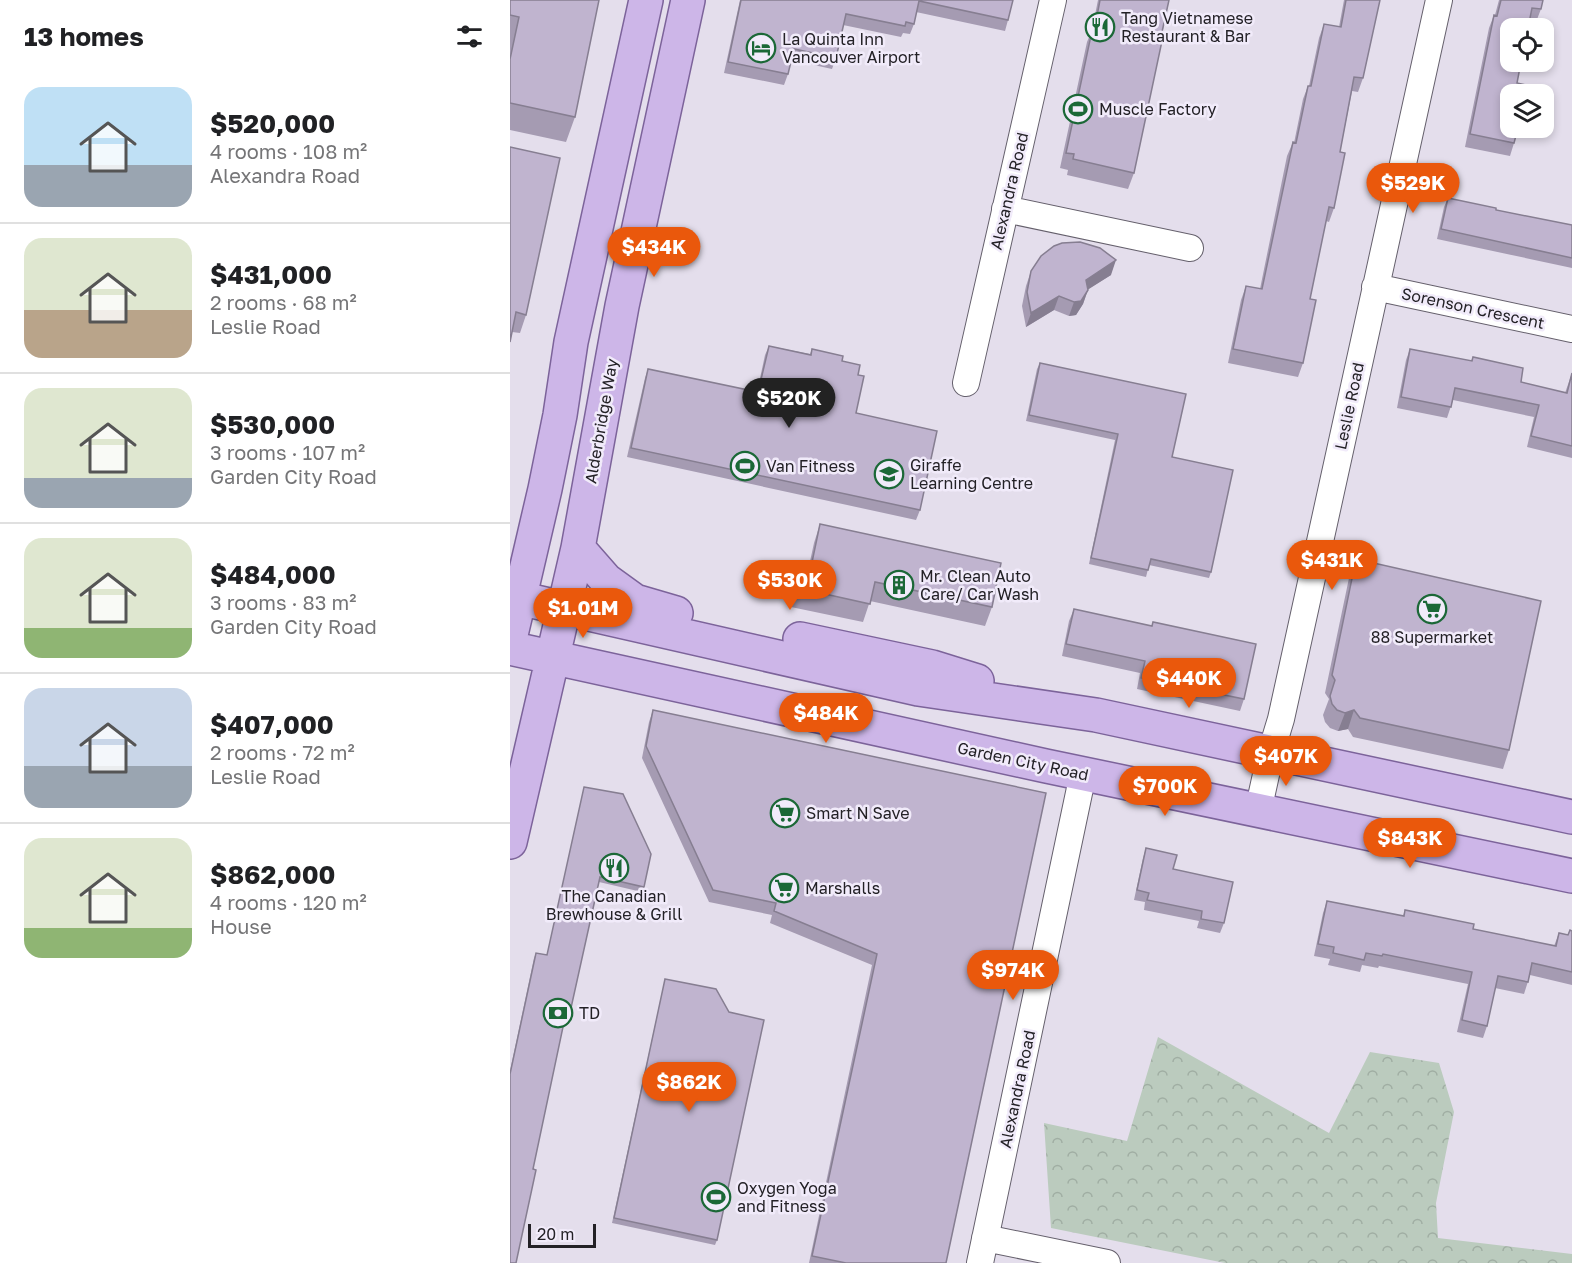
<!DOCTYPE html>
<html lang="en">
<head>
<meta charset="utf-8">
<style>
  body { margin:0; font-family:"Golos Text",sans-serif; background:#f6f6f6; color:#202124; height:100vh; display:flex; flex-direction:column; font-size:22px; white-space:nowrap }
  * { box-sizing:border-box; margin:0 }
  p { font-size:20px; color:#757577 }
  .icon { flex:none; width:33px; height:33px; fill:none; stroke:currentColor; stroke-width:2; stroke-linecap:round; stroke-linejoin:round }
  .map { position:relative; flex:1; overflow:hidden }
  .sheet { display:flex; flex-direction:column; background:#fff; width:510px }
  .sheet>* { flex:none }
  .buttons { position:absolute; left:990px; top:18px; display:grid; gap:12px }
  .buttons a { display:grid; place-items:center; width:54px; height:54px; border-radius:12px; background:#fff; box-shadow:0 3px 9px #0003; font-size:30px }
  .scale { position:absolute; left:18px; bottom:15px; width:68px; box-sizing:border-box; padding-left:6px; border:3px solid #232126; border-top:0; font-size:16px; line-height:21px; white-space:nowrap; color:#232126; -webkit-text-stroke:4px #f1ebfa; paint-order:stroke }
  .price { position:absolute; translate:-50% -51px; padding:0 14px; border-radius:21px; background:#ea580c; color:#fff; font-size:20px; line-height:39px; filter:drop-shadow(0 2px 3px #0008) }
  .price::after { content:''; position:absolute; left:50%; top:36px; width:18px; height:14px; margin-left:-9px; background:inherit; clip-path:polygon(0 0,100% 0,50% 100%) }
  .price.active { background:#222; color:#fff }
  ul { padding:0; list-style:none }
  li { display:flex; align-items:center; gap:18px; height:150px; padding:0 24px }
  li+li { border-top:2px solid #e0e0e0 }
  li span { display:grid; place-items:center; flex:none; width:168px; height:120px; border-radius:18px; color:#555 }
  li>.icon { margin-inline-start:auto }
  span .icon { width:72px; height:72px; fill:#fffc; stroke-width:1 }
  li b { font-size:26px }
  h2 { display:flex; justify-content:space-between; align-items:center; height:72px; padding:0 24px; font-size:26px }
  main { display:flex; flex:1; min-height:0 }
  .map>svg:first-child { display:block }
</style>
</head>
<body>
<main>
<section class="sheet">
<h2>13 homes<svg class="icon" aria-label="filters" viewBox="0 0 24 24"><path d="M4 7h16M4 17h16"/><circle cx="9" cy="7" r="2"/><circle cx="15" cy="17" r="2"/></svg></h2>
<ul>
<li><span style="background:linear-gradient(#bfe0f5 65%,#9aa5b1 0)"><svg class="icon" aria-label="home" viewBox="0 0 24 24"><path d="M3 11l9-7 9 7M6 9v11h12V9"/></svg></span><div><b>$520,000</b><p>4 rooms · 108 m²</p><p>Alexandra Road</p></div></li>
<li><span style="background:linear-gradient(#dfe7d0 60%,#b9a48a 0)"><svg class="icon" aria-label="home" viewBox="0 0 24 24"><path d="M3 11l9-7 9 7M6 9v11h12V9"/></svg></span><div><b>$431,000</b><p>2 rooms · 68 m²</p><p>Leslie Road</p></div></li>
<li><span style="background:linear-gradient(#dfe7d0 75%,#9aa5b1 0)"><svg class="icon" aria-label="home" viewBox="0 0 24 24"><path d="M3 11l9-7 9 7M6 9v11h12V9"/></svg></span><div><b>$530,000</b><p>3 rooms · 107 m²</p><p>Garden City Road</p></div></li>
<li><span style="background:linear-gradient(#dfe7d0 75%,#8fb573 0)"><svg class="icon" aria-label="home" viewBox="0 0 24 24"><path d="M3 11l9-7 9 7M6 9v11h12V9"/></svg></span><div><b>$484,000</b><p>3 rooms · 83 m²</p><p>Garden City Road</p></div></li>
<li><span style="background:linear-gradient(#c9d6e8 65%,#9aa5b1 0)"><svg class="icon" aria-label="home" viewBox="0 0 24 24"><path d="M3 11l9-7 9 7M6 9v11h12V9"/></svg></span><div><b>$407,000</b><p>2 rooms · 72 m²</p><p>Leslie Road</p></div></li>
<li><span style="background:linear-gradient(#dfe7d0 75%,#8fb573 0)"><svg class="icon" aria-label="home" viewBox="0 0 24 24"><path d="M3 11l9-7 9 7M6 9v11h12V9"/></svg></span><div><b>$862,000</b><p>4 rooms · 120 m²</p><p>House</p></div></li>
</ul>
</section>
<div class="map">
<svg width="1062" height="1263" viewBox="0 0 1062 1263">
  <defs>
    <pattern id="forest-crowns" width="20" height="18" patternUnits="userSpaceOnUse" patternTransform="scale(1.5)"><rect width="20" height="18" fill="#bbcbbe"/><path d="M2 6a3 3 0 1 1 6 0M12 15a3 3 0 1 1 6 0" fill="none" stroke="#a0aea3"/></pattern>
  </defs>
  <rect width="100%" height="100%" fill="#e4deec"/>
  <path fill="url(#forest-crowns)" d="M648,1037L819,1133L860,1052L929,1063L944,1112L926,1203L928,1238L1062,1254V1263H715L541,1228L534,1123L617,1141Z"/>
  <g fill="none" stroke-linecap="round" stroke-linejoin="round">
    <g stroke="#65606c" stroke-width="28">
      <path id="minor" d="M495,209L680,248
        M865,287L1062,329
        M456,383L543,0
        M748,811L761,752L771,719L929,0
        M475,1238L597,1263
        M470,1263L573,774"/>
    </g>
    <g stroke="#7c639a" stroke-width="36">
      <path id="major" d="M68,548L96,580L125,601L166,613
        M0,596L408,689L586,715L1062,817
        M0,639L35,489L50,415L61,342L136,0
        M290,639L422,667L467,681
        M0,648L536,766L1062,876
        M0,842L68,548L112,306L178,0"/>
    </g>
    <use href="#minor" stroke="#fff" stroke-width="26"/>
    <use href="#major" stroke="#cdb6e8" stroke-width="33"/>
  </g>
  <path fill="#a59bb2" d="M0,0L65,117L56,142L0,130Z
    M230,0H503L498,20L495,31L406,12L404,24L400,34L393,33L391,37L333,25L326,58L322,69L281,60L278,74L274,85L214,73Z
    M588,0H659L624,173L618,189L557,175L558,170L550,168L577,42L582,30Z
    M834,0H870L853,78L848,92L842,91L830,152L824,208L819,222L816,221L800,299L793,363L788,377L718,363L731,300L736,286L750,289L777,156L783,142L784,143L793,99L798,86H799L809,38L814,24L829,27Z
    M989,0H1033L1031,9L1026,22L1019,21L1007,83L1004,143L1000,156L955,147L979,28L984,15H985Z
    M0,147L16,315L10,333L2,332Z
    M938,198L986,210L1062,225V268L927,239L934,207Z
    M521,271L601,275L578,289L573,304L566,315L559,316L544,310L516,327L512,306L516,286Z
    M259,346L300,354L302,349L332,361L348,375L346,413L410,510L406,520L117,457L135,378L138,369L247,392L255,355Z
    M900,349L961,361L963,357L1011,382L1055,393L1062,373V458L1017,447L1024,417L943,400L937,418L887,408L896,360Z
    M530,363L662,457L701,572L699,578L639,565L636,577L579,564L605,440L516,421L527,369Z
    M310,524L482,607L475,626L360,601L353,622L281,607L286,584L293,565L299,566L304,543Z
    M846,559L999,750L993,769L843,737L838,729L828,731L820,728L815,722L813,715L819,699L815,693L839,578Z
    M564,609L642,626L643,622L734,699L730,711L627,689L630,673L552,656L559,621Z
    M143,710L536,793L436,1263H299L362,965L260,923L262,915L199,902L132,758L139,722Z
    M74,787L134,887L132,892L89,882L61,1008L59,1013H56L23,1169L0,1263V1071L24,958L26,953L37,955Z
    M636,848L663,869L714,923L710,933L687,928L689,921L634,910L635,902L624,900L633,858Z
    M817,901L893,916L895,910L963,929L1044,946L1049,933L1058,935L1060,930L1062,931V985L1020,975L1014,994L985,988L977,1026L973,1038L947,1032L958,984L869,966L868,968L852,965L850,972L818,965L820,959L804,956L813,913Z
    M155,979L207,1240L205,1245L102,1223Z"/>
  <path fill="#867e91" d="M606,260L601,275L571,294L576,280Z
    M578,290L573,304L566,315L559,316L564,302Z
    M549,296L544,310L516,327L521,313Z
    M844,710L838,729L828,731L835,713Z"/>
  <path fill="#c0b4cf" stroke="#867e91" stroke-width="1.5" d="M0,0H89L65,117L0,103V59L9,17L0,15Z
    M231,0H503L498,20L409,1L404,24L396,22L395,26L336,14L326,58L284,49L278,74L218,62Z
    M590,0H659L650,41H652L624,173L563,159L564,154L556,153L583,26L585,27Z
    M836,0H870L853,78L844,77L830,152L835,153L824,208L819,207L800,299L806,300L793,363L723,349L736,286L752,289L783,142L786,143L798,86H801L814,24L831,27Z
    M991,0H1033L1031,9L1022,8L1018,28H1000V62H1011L1007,83L1016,85L1014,94H1000V128H1008L1004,143L960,134L984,15L987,16Z
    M0,147L50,158L16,315L6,312L0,342Z
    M938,198L986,208V210L1062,225V258L931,229Z
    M570,242L590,248L606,260L576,280L578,290L571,301L564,302L549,296L521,313L517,292L521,271L531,256L544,246L552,243Z
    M259,346L301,355L302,349L333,356L332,361L350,365L348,375L354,376L346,413L427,431L410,510L121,448L138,369L248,392Z
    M900,349L962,361L963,357L1013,368L1011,382L1057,393L1062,373V446L1021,436L1029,405L945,388L941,407L891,397Z
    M530,363L676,394L662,457L723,470L701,572L641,559L638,570L581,558L608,434L519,415Z
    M310,524L491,563L482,607L365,582L360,604L288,588L293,565L301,567Z
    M846,559L1031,601L999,750L850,718L844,710L835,713L827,710L822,704L820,696L825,680L822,675Z
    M564,609L642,626L643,622L746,644L734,699L631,678L635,661L556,644Z
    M143,710L536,793L436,1263H336L302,1256L367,954L264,911L266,903L203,890L136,746Z
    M74,787L113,794L141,854L134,887L90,877L61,1008H57L23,1169L26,1170L6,1263H0V1074L26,953L37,955Z
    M636,848L667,855L663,869L723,882L714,923L691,919L692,911L637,900L639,893L627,890Z
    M817,901L894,916L895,910L964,924L963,929L1046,946L1049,933L1058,935L1060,930L1062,931V972L1022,963L1018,982L988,976L977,1026L952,1020L962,972L873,954L872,956L856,953L854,960L823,953L824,947L808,944Z
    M155,979L206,989L219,1012L254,1020L207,1240L104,1218Z"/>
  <defs>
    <g id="restaurant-ring" transform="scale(1.5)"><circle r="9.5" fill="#f1ebfa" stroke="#1b6837" stroke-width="1.5"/><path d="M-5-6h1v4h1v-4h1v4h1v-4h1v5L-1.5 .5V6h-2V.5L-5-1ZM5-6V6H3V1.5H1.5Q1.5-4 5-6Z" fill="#1b6837"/></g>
    <g id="hotel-ring" transform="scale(1.5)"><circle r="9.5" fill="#f1ebfa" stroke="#1b6837" stroke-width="1.5"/><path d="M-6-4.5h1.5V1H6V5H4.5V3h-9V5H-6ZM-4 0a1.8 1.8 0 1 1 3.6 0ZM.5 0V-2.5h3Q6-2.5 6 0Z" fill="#1b6837"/></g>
    <g id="stadium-ring" transform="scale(1.5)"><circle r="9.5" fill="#f1ebfa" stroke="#1b6837" stroke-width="1.5"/><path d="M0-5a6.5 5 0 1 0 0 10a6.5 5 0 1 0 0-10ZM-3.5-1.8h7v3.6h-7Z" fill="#1b6837"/></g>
    <g id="school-ring" transform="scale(1.5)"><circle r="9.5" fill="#f1ebfa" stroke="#1b6837" stroke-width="1.5"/><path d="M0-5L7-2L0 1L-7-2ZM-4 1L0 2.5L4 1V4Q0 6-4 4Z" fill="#1b6837"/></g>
    <g id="building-ring" transform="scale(1.5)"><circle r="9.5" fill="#f1ebfa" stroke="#1b6837" stroke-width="1.5"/><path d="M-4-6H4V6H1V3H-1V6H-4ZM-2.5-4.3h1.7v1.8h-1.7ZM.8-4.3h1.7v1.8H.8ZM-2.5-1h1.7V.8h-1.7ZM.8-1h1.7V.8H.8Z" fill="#1b6837"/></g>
    <g id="supermarket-ring" transform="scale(1.5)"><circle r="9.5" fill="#f1ebfa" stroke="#1b6837" stroke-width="1.5"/><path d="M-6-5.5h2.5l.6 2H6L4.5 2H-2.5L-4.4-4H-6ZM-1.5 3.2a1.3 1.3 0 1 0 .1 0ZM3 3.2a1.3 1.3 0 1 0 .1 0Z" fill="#1b6837"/></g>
    <g id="bank-ring" transform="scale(1.5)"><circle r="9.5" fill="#f1ebfa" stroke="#1b6837" stroke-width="1.5"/><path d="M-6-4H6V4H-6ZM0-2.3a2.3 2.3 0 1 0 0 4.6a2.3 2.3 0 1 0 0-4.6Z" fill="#1b6837"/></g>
  </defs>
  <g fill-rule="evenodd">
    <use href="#restaurant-ring" x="590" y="27"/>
    <use href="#hotel-ring" x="251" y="48"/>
    <use href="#stadium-ring" x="568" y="109"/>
    <use href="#stadium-ring" x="235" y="466"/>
    <use href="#school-ring" x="379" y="474"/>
    <use href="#building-ring" x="389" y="585"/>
    <use href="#supermarket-ring" x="922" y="609"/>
    <use href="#supermarket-ring" x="275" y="813"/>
    <use href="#restaurant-ring" x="104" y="868"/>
    <use href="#supermarket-ring" x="274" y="888"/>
    <use href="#bank-ring" x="48" y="1013"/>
    <use href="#stadium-ring" x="206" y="1197"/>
  </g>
  <g text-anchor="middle" stroke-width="5" stroke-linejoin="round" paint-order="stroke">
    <g font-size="16" fill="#232126" stroke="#f1ebfa" text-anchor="start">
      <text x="611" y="24">Tang Vietnamese<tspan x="611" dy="18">Restaurant &amp; Bar</tspan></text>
      <text x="272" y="45">La Quinta Inn<tspan x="272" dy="18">Vancouver Airport</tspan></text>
      <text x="589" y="115">Muscle Factory</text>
      <text x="400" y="471">Giraffe<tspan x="400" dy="18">Learning Centre</tspan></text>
      <text x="256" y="472">Van Fitness</text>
      <text x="410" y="582">Mr. Clean Auto<tspan x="410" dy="18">Care/ Car Wash</tspan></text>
      <text x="922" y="643" text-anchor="middle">88 Supermarket</text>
      <text x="296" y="819">Smart N Save</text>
      <text x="295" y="894">Marshalls</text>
      <text x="104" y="902" text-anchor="middle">The Canadian<tspan x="104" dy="18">Brewhouse &amp; Grill</tspan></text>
      <text x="69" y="1019">TD</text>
      <text x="227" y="1194">Oxygen Yoga<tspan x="227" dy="18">and Fitness</tspan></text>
    </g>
    <g font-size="16" fill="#232126" stroke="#f1ebfa">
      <text transform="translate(499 191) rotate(-77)" y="6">Alexandra Road</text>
      <text transform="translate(963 308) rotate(12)" y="6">Sorenson Crescent</text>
      <text transform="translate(839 406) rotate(-78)" y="6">Leslie Road</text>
      <text transform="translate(91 421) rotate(-80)" y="6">Alderbridge Way</text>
      <text transform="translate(513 761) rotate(12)" y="6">Garden City Road</text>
      <text transform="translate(507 1089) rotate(-78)" y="6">Alexandra Road</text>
    </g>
  </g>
</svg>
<div class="buttons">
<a><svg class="icon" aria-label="locate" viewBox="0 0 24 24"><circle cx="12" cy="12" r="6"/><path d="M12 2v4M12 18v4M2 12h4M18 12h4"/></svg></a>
<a><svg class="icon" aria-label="layers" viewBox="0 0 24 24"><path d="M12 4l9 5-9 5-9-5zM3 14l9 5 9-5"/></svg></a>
</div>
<div class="scale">20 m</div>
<b class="price" style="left:903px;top:214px">$529K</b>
<b class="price" style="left:144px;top:278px">$434K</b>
<b class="price active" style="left:279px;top:429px">$520K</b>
<b class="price" style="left:822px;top:591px">$431K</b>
<b class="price" style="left:280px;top:611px">$530K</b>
<b class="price" style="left:73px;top:639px">$1.01M</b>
<b class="price" style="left:679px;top:709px">$440K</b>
<b class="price" style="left:316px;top:744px">$484K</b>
<b class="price" style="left:776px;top:787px">$407K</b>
<b class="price" style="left:655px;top:817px">$700K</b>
<b class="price" style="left:900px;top:869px">$843K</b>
<b class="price" style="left:503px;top:1001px">$974K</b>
<b class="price" style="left:179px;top:1113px">$862K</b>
</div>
</main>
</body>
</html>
